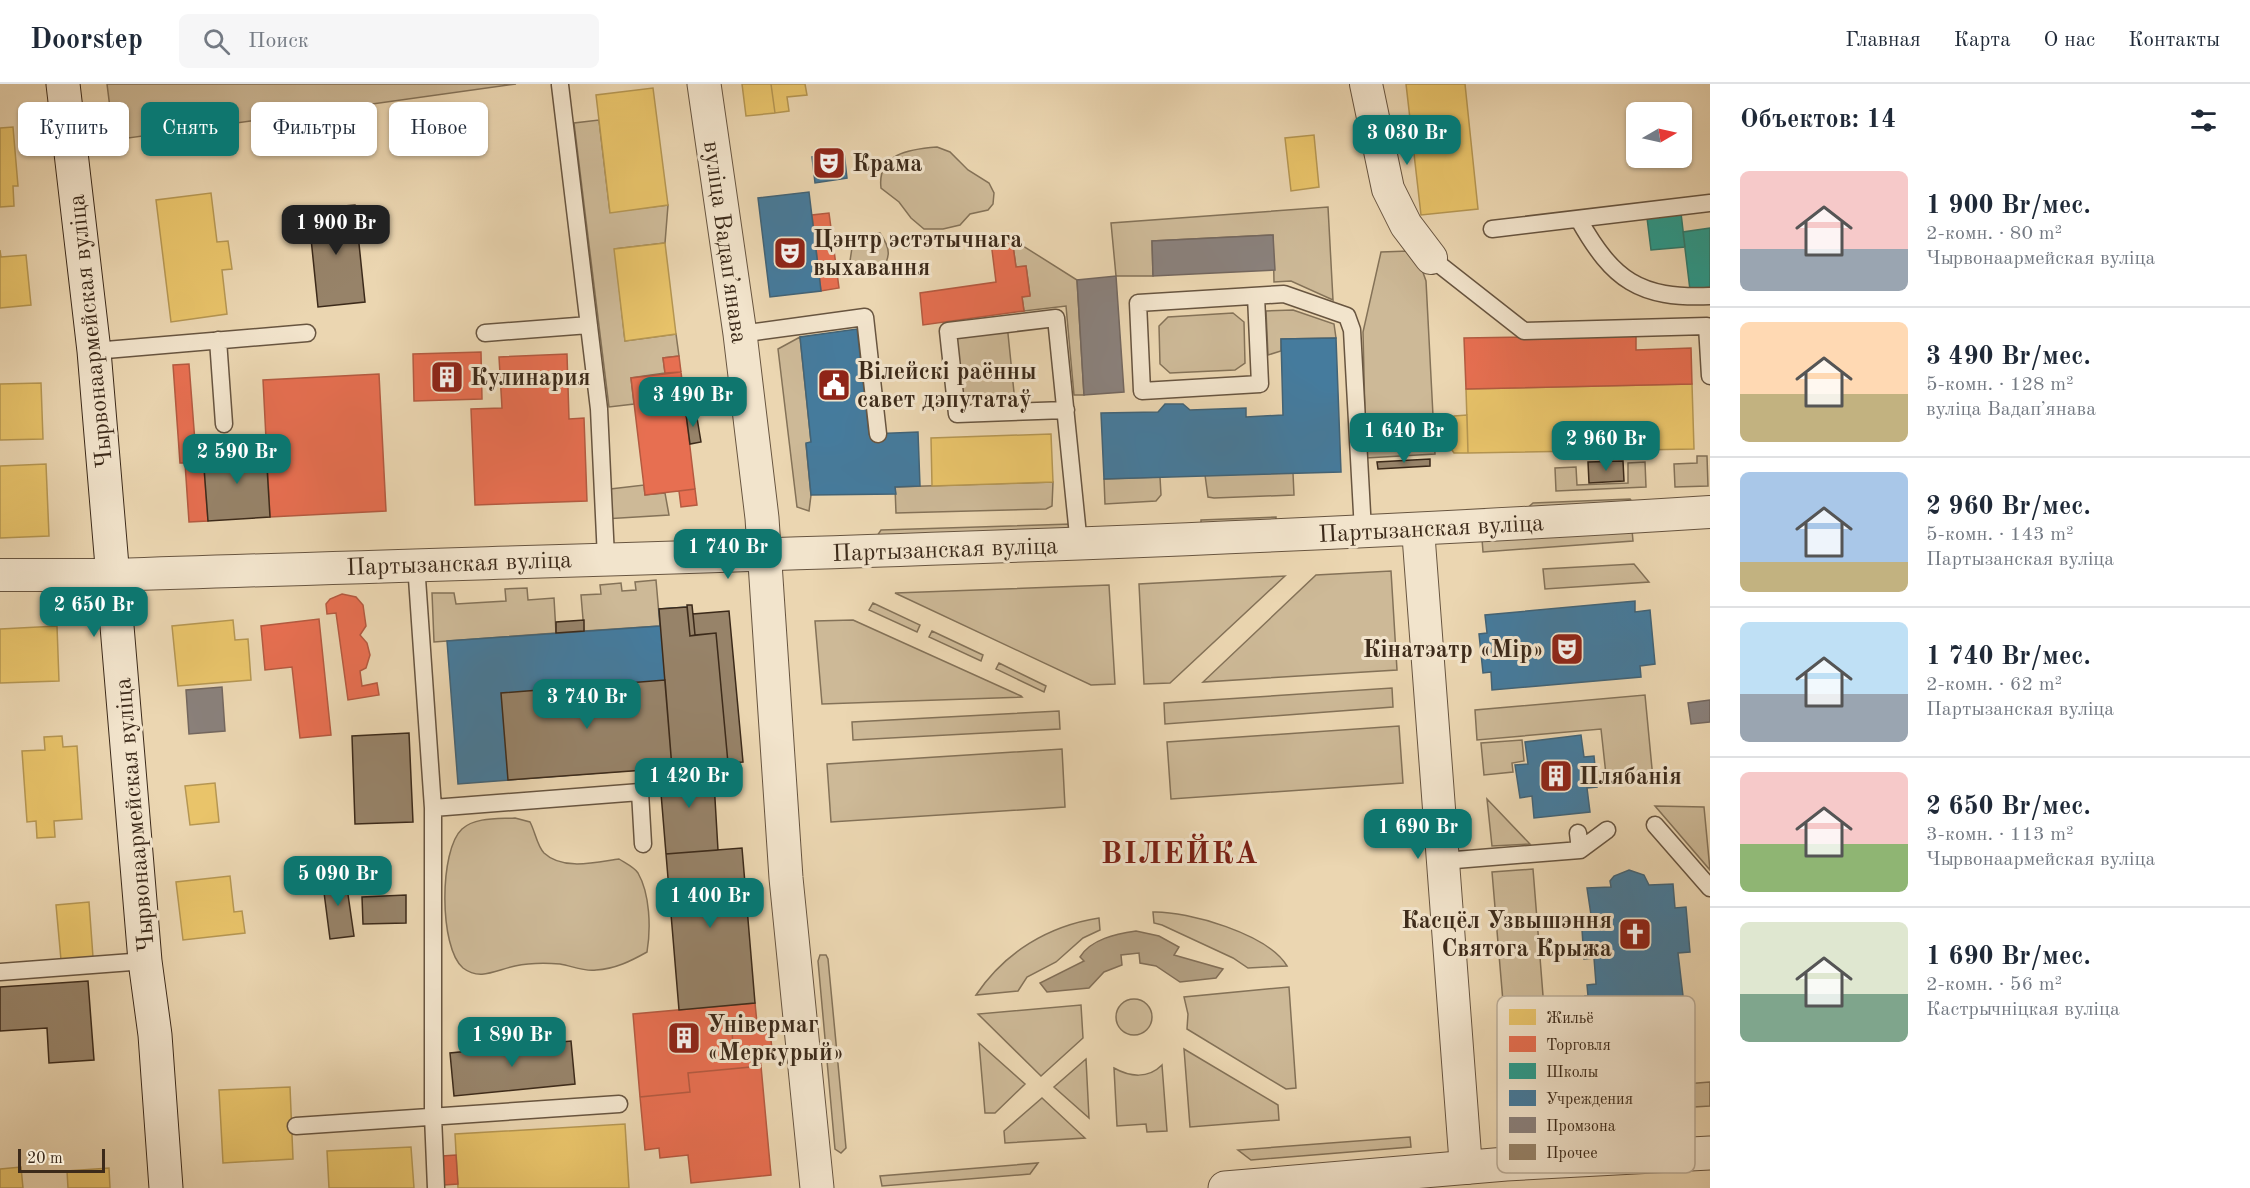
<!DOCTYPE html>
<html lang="ru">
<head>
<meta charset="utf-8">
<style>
  body { margin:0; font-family:"Old Standard TT",serif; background:#f6f6f7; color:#1f2937; height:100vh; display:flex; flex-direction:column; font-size:22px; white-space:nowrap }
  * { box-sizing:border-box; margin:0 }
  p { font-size:20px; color:#747a83 }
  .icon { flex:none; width:33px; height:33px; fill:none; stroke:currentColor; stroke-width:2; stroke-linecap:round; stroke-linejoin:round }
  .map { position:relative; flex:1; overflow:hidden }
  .panel { display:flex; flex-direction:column; background:#fff; width:540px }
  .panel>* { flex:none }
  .guide { position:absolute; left:18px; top:18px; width:570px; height:54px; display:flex; gap:12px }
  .needle { width:39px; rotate:81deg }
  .tools { position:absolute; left:1626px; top:18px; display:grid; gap:12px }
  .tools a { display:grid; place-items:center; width:66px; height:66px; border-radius:9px; background:#fff; box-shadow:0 2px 4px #0004; font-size:30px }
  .scale { position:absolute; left:18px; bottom:15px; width:87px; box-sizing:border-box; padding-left:6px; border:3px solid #3c2a1a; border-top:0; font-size:16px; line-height:21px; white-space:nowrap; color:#3c2a1a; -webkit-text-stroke:4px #f2e4cc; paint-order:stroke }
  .price { position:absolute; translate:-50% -51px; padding:0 14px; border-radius:12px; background:#0f766e; color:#fff; font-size:20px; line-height:39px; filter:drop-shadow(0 2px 3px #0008) }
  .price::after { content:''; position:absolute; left:50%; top:36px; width:18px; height:14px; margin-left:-9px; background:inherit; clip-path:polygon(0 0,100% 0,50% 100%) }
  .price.current { background:#222; color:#fff }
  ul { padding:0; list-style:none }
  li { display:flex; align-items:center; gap:18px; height:150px; padding:0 30px }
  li+li { border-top:2px solid #e0e1e3 }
  li span { display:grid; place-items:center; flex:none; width:168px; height:120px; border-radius:9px; color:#555 }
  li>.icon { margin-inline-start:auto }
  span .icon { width:72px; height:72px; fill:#fffc; stroke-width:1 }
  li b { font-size:26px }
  h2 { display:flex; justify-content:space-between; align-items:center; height:72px; padding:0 30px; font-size:26px }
  .chip { padding:0 21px; border-radius:9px; background:#fff; box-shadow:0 2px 4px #0004; font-size:21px; line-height:54px }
  .chip.current { background:#0f766e; color:#fff }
  header { display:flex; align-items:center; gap:36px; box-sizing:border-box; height:84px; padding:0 30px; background:#fff; border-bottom:2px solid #e0e1e3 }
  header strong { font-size:28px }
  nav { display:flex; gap:33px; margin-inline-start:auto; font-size:21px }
  .search { width:420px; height:54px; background:#f6f6f7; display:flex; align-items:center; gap:15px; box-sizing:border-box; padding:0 21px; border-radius:9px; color:#747a83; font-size:22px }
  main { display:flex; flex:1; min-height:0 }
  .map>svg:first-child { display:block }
</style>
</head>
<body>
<header>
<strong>Doorstep</strong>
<div class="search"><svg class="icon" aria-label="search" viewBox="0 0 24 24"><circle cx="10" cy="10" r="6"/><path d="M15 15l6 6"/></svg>Поиск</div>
<nav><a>Главная</a><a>Карта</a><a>О нас</a><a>Контакты</a></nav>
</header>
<main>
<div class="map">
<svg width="1710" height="1104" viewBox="0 0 1710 1104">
  <rect width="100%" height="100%" fill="#ebd6b1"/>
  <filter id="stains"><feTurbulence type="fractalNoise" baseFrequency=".00333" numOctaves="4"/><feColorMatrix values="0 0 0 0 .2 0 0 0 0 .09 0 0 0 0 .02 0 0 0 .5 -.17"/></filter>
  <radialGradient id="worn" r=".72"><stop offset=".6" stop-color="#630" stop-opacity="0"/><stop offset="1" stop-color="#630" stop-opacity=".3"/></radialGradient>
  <path fill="#cdb997" stroke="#847258" stroke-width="1.5" d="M107,0H516L114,56Z
    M599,36L610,128L668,121L665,159L615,165L625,257L676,250L679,272L663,274L665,289L631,294L634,320L609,323L574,39Z
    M937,63L950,68L968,86L989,99L994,109L993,120L988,126L970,130L960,141L943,145H924L911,134L899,118L881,104C877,70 909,65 937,63Z
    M1328,123L1333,216L1291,197L1274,198L1273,151L1152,157L1153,192H1116L1111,139Z
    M863,149H880C891,165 891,173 880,189L862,188L850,177L853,157Z
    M1012,155L1077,196L1084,311H1074L1066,222L1024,227L1022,213L1030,211L1026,182L1016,183Z
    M1409,167L1420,180L1426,197L1435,370L1366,374L1363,248L1381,168Z
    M1293,226L1334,240L1336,254L1281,255V267L1268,271L1266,227Z
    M1233,229L1244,238L1245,279L1235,286L1170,289L1160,280L1159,242L1168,233Z
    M1007,240L1016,328L957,330L948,247Z
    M800,253L811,358L806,360L811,411L809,427L797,423L778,265Z
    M1697,372H1707L1708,402L1675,403L1674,380L1697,379Z
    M1645,378L1646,403L1556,407L1555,384L1576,383L1577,401L1628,399V379Z
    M1293,389L1294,411L1214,414L1208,413L1205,391Z
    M1160,393L1161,411L1156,417L1105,420L1104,395Z
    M1053,398L1052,422L1046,425L896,429L895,403Z
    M644,401L645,411L665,409L669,431L604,435L602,406Z
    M1630,415L1635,421L1525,426L1533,419Z
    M1276,433V440L1201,442V436Z
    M1071,440V446L877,452L881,446Z
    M1632,446L1633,457L1483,468L1482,455Z
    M1634,480L1649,498L1545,505L1543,485Z
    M1391,487L1397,586L1203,598L1316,491Z
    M1285,492L1170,599L1144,600L1139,500Z
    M656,496L660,542L584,547L581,511L601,510L600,501L621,499L622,507L636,506L635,498Z
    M1109,501L1115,600L1091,601L895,509Z
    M527,504L528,516L554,514L556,549L434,558L432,509H454L456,520L506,517L505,505Z
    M873,519L920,541L917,548L869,526Z
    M853,536L1021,612L1022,613L822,620L815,537Z
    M932,547L983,571L981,577L929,553Z
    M999,579L1046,602L1044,608L996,585Z
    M1392,604L1393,623L1165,640L1164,619Z
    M1645,611L1653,695L1607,700L1601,645L1477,656L1475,626Z
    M1059,627L1060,645L853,656L852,638Z
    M1399,642L1403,699L1171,715L1167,658Z
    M1522,656L1524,677L1512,679L1513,688L1484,691L1481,659Z
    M1062,665L1065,723L831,738L827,680Z
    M1487,715L1530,760L1492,762Z
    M1655,722L1704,723L1710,786Z
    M515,734L530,738C535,747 537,762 544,769C563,787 597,778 619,775C625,779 634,783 638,789C650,810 651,844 647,868C631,877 615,885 596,886C585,888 572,882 560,880C546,879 529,879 515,882C496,886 480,897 463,884C439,864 439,766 462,745C475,733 498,735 515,734Z
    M1533,785L1547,962L1507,965L1492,788Z
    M1153,828C1188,827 1268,850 1287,882L1248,884L1233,874L1162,841L1154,839Z
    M1099,834L1100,846L1083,854L1056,878L1027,893L1018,907L976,911C1005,868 1048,842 1099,834Z
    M820,871H826L828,875L846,1064L841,1069L835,1065L818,877Z
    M1289,903L1296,1004L1286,1005L1187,945L1188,930L1184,913Z
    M1116 933a18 18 0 1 1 36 0a18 18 0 1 1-36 0Z
    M1081,921L1083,954L1041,992L978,930Z
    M979,959L1025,1000L995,1029H985Z
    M1184,965L1278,1021L1279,1036L1190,1043Z
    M1086,975L1089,1034L1054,1003Z
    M1162,981L1167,1047L1147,1048L1146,1040L1117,1042L1114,984C1130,993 1148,995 1162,981Z
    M1710,998V1022L1662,1025L1660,1002Z
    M1042,1014L1085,1054L1005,1059L1004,1047Z
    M1410,1053L1411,1063L1251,1076L1238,1066Z
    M1038,1079L1030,1090L882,1102L880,1092Z"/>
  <path fill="#b09c7e" stroke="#826e56" stroke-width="1.5" d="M1136,847L1159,852L1179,863L1174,871L1223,885L1216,894L1180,898L1156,882L1140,879L1139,869L1121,871L1122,881L1104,888L1089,904L1047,908L1040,899L1084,877L1080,873C1091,855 1116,850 1136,847Z"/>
  <path fill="#e9c46a" stroke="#b59652" stroke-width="1.5" d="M742,0H771L775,29L746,32Z
    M771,0H805L807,11L787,13L789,27L775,29Z
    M1406,0H1465L1478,125L1421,131Z
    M653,4L668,121L610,129L596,11Z
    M13,43L18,102H13L14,122L0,123V44Z
    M1314,51L1319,103L1291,107L1285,54Z
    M211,109L217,158L228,157L232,185L222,186L227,230L171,238L156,116Z
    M665,159L676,250L625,257L614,165Z
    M0,166L1,173L26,171L31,221L0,224Z
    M41,299L43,355L0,356V300Z
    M1692,300L1694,365L1468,369L1466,305Z
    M1467,331L1468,369H1454L1444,355L1446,339L1454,332Z
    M1051,350L1053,398L932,402L931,354Z
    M46,380L49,452L0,454V382Z
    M233,536L235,556L248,555L251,596L178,602L172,542Z
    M57,542L59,597L0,599V545Z
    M62,652L63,663L77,662L82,735L54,737L55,753L37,754L36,737L27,738L22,667L45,666L44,653Z
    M215,699L219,738L190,741L185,702Z
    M230,792L234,828L242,827L245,849L183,856L176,798Z
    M89,818L93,873L61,876L56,821Z
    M290,1003L293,1075L223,1079L219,1006Z
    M625,1040L629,1104H458L455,1050Z
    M411,1063L414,1104H329L327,1067Z
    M21,1083L23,1104H0V1085Z
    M109,1084L110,1104H68L67,1087Z"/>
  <path fill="#e76f51" stroke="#b45a40" stroke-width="1.5" d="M829,129L839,204L821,207L812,131Z
    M1012,155L1016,183L1026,182L1030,212L1022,213L1024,227L923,241L920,209L996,198L991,158Z
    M1636,251V266L1691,264L1692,300L1466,305L1464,254Z
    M481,268L482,315L414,317L413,270Z
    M567,270L569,335L584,334L587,417L475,421L471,325L502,324L499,273Z
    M679,272L681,288L665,289L663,274Z
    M189,280L195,358L202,357L208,437L189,438L185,379H180L173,281Z
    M681,288L695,405L645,411L631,294Z
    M379,290L386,427L270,433L263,296Z
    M695,405L697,421L681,423L679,407Z
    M342,510L356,513L363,521L366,542L360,551L367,559L370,571L366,584L360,587L362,602L377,599L379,611L348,616L336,529L327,530L326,520L330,515Z
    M319,535L331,651L300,654L292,583L265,586L261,542Z
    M755,919L757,939L732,941L733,969L759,967L761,982L688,989L690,1008L640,1013L633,930Z
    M769,938L772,965L733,969L732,941Z
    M761,982L771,1091L691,1099L688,1071L660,1074L659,1064L645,1066L640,1013L690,1008L688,989Z
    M456,1071L458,1100L444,1101L442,1072Z"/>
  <path fill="#2a9d8f" stroke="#2f7a6c" stroke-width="1.5" d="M1681,129L1685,163L1651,166L1647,134Z
    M1710,144V203L1690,206L1683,148Z"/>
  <path fill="#457b9d" stroke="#426376" stroke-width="1.5" d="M844,68L847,94L815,99L812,73Z
    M809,108L821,207L770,213L758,114Z
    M857,245L869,350L918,348L920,402L895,403L896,410L811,411L806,359L811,358L800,253Z
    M1336,254L1341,388L1104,395L1101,329L1158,328L1165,320H1183L1190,326L1246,324V333L1283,331L1281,255Z
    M1635,517V528L1650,526L1655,580L1640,582L1641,593L1492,606L1491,588L1483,589L1479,550L1487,549L1485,531Z
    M687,523L690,552L716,549L728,679L458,700L447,557L660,542L659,525Z
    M1581,651L1584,673L1594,672L1597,703L1587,704L1590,728L1534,734L1532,712L1520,714L1515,681L1528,680L1525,658Z
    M1629,786L1644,791L1649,801L1673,800L1675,824L1686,823L1690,868L1678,869L1685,929L1621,933V937L1590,939L1585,912H1588L1587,901L1596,900L1594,874L1584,875L1581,831H1591L1587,804L1611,803L1610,797L1614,792Z"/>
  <path fill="#8a817c" stroke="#73675f" stroke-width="1.5" d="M1273,151L1275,186L1153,192L1152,157Z
    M1116,192L1124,308L1084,311L1077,196Z
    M222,603L225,647L189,650L186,606Z
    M1710,616V638L1691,640L1688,619Z"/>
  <path fill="#978369" stroke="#3c2a1a" stroke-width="1.5" d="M355,121L365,218L318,223L308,125Z
    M696,328L701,358L690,360L686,330Z
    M266,366L270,433L208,437L203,370Z
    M1430,375V382L1378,385L1377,378Z
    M1623,377L1624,397L1589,399L1588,378Z
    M687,521H692L695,551L690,552Z
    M687,523L690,552L716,549L728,679L672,684L659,525Z
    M729,527L743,678L728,679L716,549L695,551L693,530Z
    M584,536V547L556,549V538Z
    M665,596L672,684L508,696L501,609Z
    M409,649L413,738L355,740L352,652Z
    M713,681L718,766L666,770L659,685Z
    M742,764L755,919L679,926L666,770Z
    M345,790L354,852L330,855L322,793Z
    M406,811V839L363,840L362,813Z
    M88,897L94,976L49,979L47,944L0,947V903Z
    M571,957L575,1000L454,1012L450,969Z"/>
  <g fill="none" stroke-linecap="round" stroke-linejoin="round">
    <g stroke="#685540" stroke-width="19">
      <path id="service" d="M560,1L599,325L606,474
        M1579,136C1613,196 1639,215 1710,212
        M1492,145L1710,119
        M1431,174L1524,247L1707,242L1710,292
        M1256,212L1260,300L1142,307L1138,219L1284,210L1347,232L1352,246L1363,447
        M485,249L589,241
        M740,250L865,233L878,350
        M218,256L224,340
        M94,267L307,249
        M1066,326L957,330L948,247L1056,234L1079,461
        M416,480L433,724V1032L436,1104
        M433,724L640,708L643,760
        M1655,741L1710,804
        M1580,766L1607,746
        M1443,777L1580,766L1578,749
        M0,888L145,877
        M296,1042L619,1020"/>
    </g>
    <g stroke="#685540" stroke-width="34">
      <path id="minor" d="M1366,0L1388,105L1406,141L1431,174
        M1418,445L1466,1084
        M0,491H114C646,473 1179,462 1710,428"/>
    </g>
    <g stroke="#685540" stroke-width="35">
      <path id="tertiary" d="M704,0L740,250L762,434L786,794L817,1104
        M1225,1104L1506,1080L1710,1069"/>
    </g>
    <g stroke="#3c2a1a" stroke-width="35">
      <path id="secondary" d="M63,0L94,267L145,877L155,951L166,1104"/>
    </g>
    <use href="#service" stroke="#f2e4cc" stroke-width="16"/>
    <use href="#minor" stroke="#f2e4cc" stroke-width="32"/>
    <use href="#tertiary" stroke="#f2e4cc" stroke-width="33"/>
    <use href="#secondary" stroke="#f2e4cc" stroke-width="33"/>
  </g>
  <defs>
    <g id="theatre-square" transform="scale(1.725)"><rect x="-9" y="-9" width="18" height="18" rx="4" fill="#8f2418" stroke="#f2e4cc"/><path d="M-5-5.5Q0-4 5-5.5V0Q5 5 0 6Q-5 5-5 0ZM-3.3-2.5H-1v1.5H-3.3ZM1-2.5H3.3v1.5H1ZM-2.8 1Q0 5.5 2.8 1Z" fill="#fff"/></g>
    <g id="building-square" transform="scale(1.725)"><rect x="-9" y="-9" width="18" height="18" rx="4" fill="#8f2418" stroke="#f2e4cc"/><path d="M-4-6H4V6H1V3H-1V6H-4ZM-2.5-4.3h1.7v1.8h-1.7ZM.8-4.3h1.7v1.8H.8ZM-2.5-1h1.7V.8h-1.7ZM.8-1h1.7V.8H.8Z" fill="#fff"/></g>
    <g id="civic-square" transform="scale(1.725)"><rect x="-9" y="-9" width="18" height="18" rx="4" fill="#8f2418" stroke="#f2e4cc"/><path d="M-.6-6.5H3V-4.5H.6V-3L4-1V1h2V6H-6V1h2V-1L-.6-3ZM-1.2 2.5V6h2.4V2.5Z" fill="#fff"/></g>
    <g id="church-square" transform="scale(1.725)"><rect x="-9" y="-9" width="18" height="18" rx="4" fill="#8f2418" stroke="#f2e4cc"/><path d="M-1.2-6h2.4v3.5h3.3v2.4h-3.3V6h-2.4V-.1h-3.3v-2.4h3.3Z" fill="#fff"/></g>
  </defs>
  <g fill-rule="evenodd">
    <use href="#theatre-square" x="829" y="79"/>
    <use href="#theatre-square" x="790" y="169"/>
    <use href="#building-square" x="447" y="293"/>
    <use href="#civic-square" x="834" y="301"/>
    <use href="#theatre-square" x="1567" y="565"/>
    <use href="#building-square" x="1556" y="692"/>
    <use href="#church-square" x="1635" y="850"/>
    <use href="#building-square" x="684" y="954"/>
  </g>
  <g text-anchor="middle" stroke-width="6" stroke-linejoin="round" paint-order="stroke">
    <g font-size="24" font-weight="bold" fill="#3c2a1a" stroke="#f2e4cc" text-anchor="start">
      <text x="852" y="87">Крама</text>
      <text x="813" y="163">Цэнтр эстэтычнага<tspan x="813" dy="28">выхавання</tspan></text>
      <text x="857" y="295">Вілейскі раённы<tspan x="857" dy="28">савет дэпутатаў</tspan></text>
      <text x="470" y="301">Кулинария</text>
      <text x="1544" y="573" text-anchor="end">Кінатэатр «Мір»</text>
      <text x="1579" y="700">Плябанія</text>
      <text x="1612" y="844" text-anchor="end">Касцёл Узвышэння<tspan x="1612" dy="28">Святога Крыжа</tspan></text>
      <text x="707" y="948">Універмаг<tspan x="707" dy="28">«Меркурый»</tspan></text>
    </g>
    <g font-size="24" fill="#3c2a1a" stroke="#f2e4cc">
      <text transform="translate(726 158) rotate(82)" y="8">вуліца Вадапʼянава</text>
      <text transform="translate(90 247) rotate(-96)" y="8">Чырвонаармейская вуліца</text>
      <text transform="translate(1431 444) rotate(-3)" y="8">Партызанская вуліца</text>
      <text transform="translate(945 465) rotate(-2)" y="8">Партызанская вуліца</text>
      <text transform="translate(459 479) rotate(-2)" y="8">Партызанская вуліца</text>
      <text transform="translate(134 731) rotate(-95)" y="8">Чырвонаармейская вуліца</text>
    </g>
    <g font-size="30" font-weight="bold" letter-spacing="1.5" fill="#7a1f14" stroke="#f2e4cc">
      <text x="1180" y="779">ВІЛЕЙКА</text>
    </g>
  </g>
  <rect x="1497" y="912" width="198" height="177" rx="9" fill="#f2e4cc" stroke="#bbac97" stroke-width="1.5"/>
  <rect x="1509" y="925" width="27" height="16" fill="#e9c46a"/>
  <rect x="1509" y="952" width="27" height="16" fill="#e76f51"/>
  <rect x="1509" y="979" width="27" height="16" fill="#2a9d8f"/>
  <rect x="1509" y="1006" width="27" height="16" fill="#457b9d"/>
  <rect x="1509" y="1033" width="27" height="16" fill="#8a817c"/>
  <rect x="1509" y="1060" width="27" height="16" fill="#978369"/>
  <g font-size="16" fill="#3c2a1a">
    <text x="1546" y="939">Жильё</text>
    <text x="1546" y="966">Торговля</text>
    <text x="1546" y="993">Школы</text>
    <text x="1546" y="1020">Учреждения</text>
    <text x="1546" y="1047">Промзона</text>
    <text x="1546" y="1074">Прочее</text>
  </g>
  <rect width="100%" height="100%" filter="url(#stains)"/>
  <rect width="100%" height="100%" fill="url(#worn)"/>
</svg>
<div class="tools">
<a><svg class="needle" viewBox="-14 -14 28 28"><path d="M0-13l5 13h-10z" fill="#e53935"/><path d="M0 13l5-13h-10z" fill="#747a83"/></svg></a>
</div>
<div class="scale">20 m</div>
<b class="price" style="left:1407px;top:82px">3 030 Br</b>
<b class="price current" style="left:336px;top:172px">1 900 Br</b>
<b class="price" style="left:693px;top:344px">3 490 Br</b>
<b class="price" style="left:1404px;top:380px">1 640 Br</b>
<b class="price" style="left:1606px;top:388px">2 960 Br</b>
<b class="price" style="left:237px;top:401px">2 590 Br</b>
<b class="price" style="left:728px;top:496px">1 740 Br</b>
<b class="price" style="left:94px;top:554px">2 650 Br</b>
<b class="price" style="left:587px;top:646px">3 740 Br</b>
<b class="price" style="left:689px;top:725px">1 420 Br</b>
<b class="price" style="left:1418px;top:776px">1 690 Br</b>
<b class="price" style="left:338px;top:823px">5 090 Br</b>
<b class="price" style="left:710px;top:845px">1 400 Br</b>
<b class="price" style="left:512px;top:984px">1 890 Br</b>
<div class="guide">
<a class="chip">Купить</a>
<a class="chip current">Снять</a>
<a class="chip">Фильтры</a>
<a class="chip">Новое</a>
</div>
</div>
<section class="panel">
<h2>Объектов: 14<svg class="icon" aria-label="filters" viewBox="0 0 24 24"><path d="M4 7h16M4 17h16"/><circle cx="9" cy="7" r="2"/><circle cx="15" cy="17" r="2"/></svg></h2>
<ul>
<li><span style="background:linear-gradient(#f6c9c9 65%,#9aa5b1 0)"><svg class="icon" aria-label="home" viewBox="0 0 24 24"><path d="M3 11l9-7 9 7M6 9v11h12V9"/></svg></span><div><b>1 900 Br/мес.</b><p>2-комн. · 80 m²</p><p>Чырвонаармейская вуліца</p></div></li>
<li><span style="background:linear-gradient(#ffd9b3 60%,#c2b280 0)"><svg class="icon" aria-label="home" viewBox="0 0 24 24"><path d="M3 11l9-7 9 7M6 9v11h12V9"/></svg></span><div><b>3 490 Br/мес.</b><p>5-комн. · 128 m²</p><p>вуліца Вадапʼянава</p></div></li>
<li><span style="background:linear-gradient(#a9c7e8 75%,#c2b280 0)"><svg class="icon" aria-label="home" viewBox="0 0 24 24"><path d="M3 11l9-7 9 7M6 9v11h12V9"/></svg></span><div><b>2 960 Br/мес.</b><p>5-комн. · 143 m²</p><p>Партызанская вуліца</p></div></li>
<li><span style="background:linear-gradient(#bfe0f5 60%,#9aa5b1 0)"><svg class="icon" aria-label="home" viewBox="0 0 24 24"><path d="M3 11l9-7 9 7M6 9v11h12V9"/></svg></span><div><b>1 740 Br/мес.</b><p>2-комн. · 62 m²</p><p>Партызанская вуліца</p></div></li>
<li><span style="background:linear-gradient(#f6c9c9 60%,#8fb573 0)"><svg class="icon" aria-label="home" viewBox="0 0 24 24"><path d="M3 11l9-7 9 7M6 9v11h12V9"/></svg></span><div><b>2 650 Br/мес.</b><p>3-комн. · 113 m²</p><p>Чырвонаармейская вуліца</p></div></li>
<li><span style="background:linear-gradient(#dfe7d0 60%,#7fa58c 0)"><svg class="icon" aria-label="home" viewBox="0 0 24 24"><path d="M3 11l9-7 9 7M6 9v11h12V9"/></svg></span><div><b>1 690 Br/мес.</b><p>2-комн. · 56 m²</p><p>Кастрычніцкая вуліца</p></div></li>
</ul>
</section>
</main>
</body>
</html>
